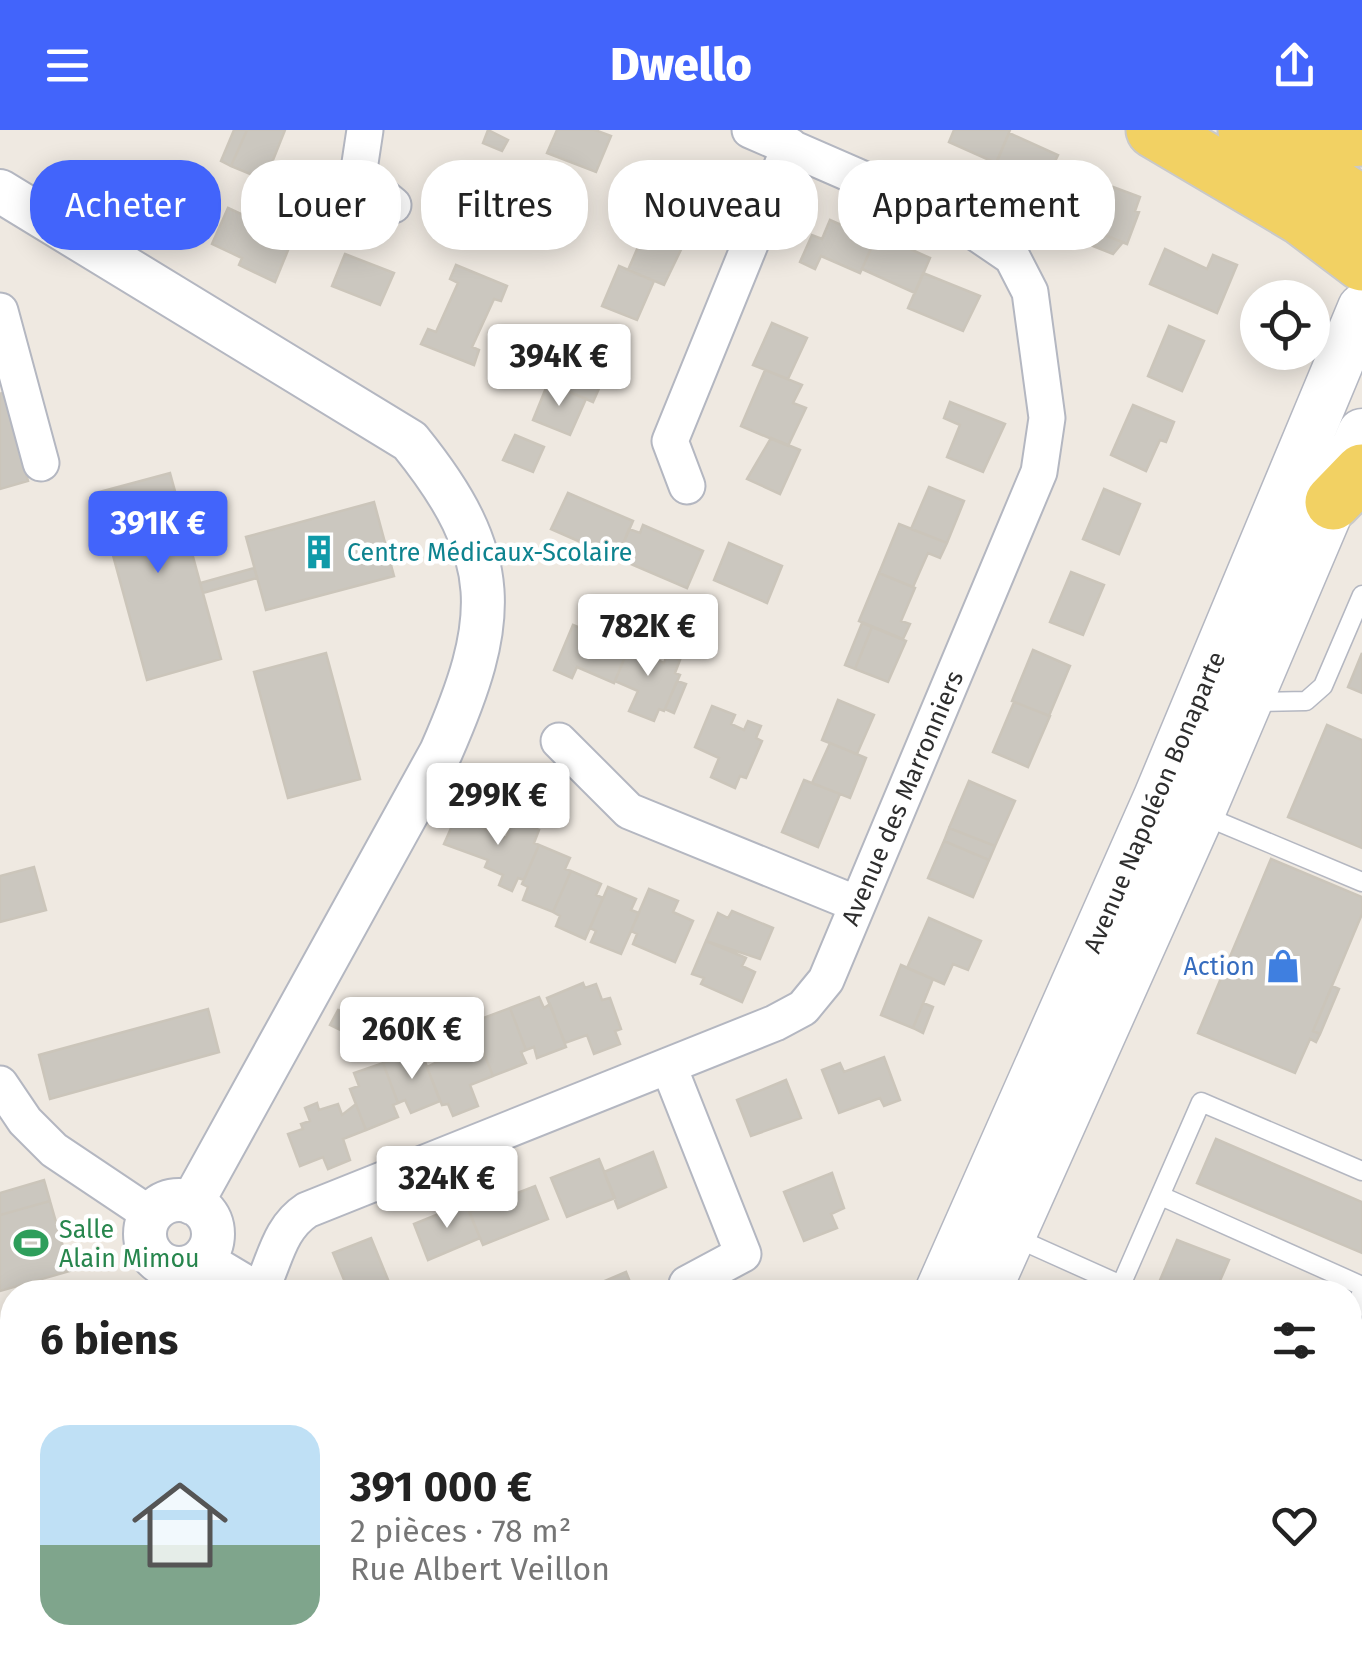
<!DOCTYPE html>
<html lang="fr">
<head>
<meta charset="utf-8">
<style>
  body { margin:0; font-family:"Fira Sans",sans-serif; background:#f6f6f6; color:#222; height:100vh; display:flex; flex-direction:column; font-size:38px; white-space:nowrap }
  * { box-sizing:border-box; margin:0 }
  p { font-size:32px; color:#767676 }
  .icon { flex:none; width:55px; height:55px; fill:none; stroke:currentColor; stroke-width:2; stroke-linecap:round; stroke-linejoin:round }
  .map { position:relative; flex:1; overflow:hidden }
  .drawer { position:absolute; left:0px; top:1150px; width:1362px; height:390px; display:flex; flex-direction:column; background:#fff; border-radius:40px 40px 0 0; box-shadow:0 5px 25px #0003 }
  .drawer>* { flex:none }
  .top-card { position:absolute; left:30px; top:30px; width:1302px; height:90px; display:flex; gap:20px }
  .controls { position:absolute; left:1240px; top:150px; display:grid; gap:20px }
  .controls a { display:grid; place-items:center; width:90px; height:90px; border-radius:50%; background:#fff; box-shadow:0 5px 25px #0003; font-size:50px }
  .price { position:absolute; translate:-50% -85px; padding:0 22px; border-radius:10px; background:#fff; color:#222; font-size:32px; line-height:65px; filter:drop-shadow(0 2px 5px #0008) }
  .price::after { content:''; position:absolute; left:50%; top:60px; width:30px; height:22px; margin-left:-15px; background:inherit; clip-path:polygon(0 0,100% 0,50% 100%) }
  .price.active { background:#4264fb; color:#fff }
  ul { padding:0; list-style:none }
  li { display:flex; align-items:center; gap:30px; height:250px; padding:0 40px }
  li span { display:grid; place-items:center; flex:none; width:280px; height:200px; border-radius:30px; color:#555 }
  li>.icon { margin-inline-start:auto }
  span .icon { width:120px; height:120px; fill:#fffc; stroke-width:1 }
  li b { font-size:42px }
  h2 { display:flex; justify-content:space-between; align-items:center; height:120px; padding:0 40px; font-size:42px }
  .pill { padding:0 35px; border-radius:40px; background:#fff; box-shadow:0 5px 25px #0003; font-size:35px; line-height:90px }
  .pill.active { background:#4264fb; color:#fff }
  header { display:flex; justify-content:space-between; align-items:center; height:130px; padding:0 40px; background:#4264fb; color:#fff; font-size:45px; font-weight:800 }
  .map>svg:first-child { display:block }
</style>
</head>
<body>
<header><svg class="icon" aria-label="menu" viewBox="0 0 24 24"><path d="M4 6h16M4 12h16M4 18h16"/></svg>Dwello<svg class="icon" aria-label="share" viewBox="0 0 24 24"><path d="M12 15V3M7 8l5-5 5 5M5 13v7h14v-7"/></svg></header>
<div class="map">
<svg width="1362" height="1540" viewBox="0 0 1362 1540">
  <rect width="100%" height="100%" fill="#efe9e1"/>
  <path fill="#cbc7bf" stroke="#cbc5ba" stroke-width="2.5" d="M234,0H247L231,36L221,31Z
    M247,0H285L265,50L231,36Z
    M488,0L508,10L502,21L483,13Z
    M557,0H595L611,6L596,42L547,23Z
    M954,0H1010L996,33L949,12Z
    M1009,3L1058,25L1040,62L993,41Z
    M680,44L714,58L693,105L660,91Z
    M480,49L516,64L496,113L458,98Z
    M1113,57L1140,67L1135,81L1139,82L1127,114L1072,92L1085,61L1108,70Z
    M228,78L293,108L275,152L239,135L242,128L212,114Z
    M651,87L689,103L664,155L628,140Z
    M830,90L875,110L860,143L821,126L815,139L800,132L812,105L822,109Z
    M1104,105L1123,112L1113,124L1093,116Z
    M890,110L930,128L915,163L862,139L874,111L887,115Z
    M1165,119L1207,139L1213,125L1237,135L1217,183L1150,154Z
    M345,124L394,143L380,175L332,156Z
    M456,135L507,156L501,171L494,169L472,217L479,220L474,235L421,214L428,199L436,202L458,153L450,149Z
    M619,136L654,151L637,190L602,176Z
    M923,143L980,166L963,201L908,178Z
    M772,193L807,208L788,249L753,235Z
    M1169,196L1204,211L1182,261L1148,246Z
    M581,201L612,213L607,229L611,231L593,272L556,256Z
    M765,240L802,255L793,273L806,278L788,316L741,296Z
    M548,253L586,269L570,305L533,290Z
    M4,262L28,351L0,359V264Z
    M950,272L1005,294L983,342L947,327L960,295L944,288Z
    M1133,275L1174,292L1166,312L1160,310L1146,341L1111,325Z
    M515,305L544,317L533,342L503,330Z
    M771,308L800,320L780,364L747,349Z
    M170,343L221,529L147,550L96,363Z
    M929,357L964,371L947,413L911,399Z
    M1104,359L1140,374L1119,424L1083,409Z
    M568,363L633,391L617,428L551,399Z
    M374,372L394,446L266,480L246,407Z
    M899,394L947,413L940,428L928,423L913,457L879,443Z
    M643,395L703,421L687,458L617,428L629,399L640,403Z
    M729,413L782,436L767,473L714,450Z
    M254,438L257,448L203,463L200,453Z
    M1071,442L1104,455L1083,505L1050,492Z
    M879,443L915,458L901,491L910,494L903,509L859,491Z
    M862,493L872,497L855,539L845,535Z
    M573,495L629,518L614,553L577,537L572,548L554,540Z
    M872,497L906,511L888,552L855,539Z
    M633,507L652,515L648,526L664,533L667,525L680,530L675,543L680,545L664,581L659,579L654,591L629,581L638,561L615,551Z
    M1033,520L1070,536L1049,586L1012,571Z
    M326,523L360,649L288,668L254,542Z
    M1362,523V563L1348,557Z
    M677,551L686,554L674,583L665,579Z
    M838,570L874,585L857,624L822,610Z
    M1014,572L1050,586L1028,637L993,622Z
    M712,576L735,585L731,594L744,600L748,591L761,596L756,608L762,611L746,648L740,646L735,658L711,647L719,628L695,617Z
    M1327,595L1362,610V718L1288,687Z
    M830,613L866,628L850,668L812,653Z
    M804,650L840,664L818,717L782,702Z
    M969,651L1015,671L995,716L949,698Z
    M456,687L506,708L514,689L539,700L534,713L539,715L524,750L518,748L512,761L499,755L503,745L485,737L488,730L444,714Z
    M949,698L995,716L989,730L944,711Z
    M944,711L989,730L973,767L928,748Z
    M539,715L570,728L565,739L571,741L553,782L523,770L528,757L522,754Z
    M1271,729L1362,767V784L1313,901L1320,904L1316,912L1310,909L1295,943L1198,903Z
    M34,737L46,780L0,792V746Z
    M571,741L601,754L596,765L603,768L585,809L556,796L560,786L553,782Z
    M608,757L636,769L631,780L639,783L621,824L591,812L596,801L590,798Z
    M649,759L678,771L673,782L693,791L675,832L633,814L637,804L631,801Z
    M732,781L773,798L760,829L706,811L718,783L728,788Z
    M929,788L981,811L968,840L953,834L944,854L907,838Z
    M706,811L746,828L742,836L755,842L742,872L701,854L704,848L692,844Z
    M901,835L933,849L913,898L881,885Z
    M583,853L585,858L596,854L602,870L610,868L621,899L615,901L620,914L594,924L587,905L565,913L547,868Z
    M1332,856L1339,859L1320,904L1313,901Z
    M539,867L544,878L550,874L566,917L537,928L534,917L526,920L510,878Z
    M923,873L933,877L923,903L913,898Z
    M510,878L526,920L521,922L526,933L493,946L476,903L482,902L478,890Z
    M208,879L219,922L50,969L39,925Z
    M338,880L356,888L349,904L330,895Z
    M476,903L493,946L470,955L478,976L453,986L448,974L442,975L427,937L462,919L459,909Z
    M412,921L417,931L424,929L440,971L411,983L405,970L398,973L383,933Z
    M884,927L900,970L884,976L880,968L839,983L822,940L840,933L844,942Z
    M383,933L398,973L393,975L398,987L366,1000L350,959L359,956L354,943Z
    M786,950L801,988L751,1006L737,970Z
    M317,973L319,980L338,974L342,985L356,974L366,1000L343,1009L350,1030L328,1039L323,1027L300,1036L288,1004L303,999L301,994L310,991L305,978Z
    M1216,1009L1362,1072V1123L1197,1053Z
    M653,1022L666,1057L618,1078L604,1042Z
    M599,1029L615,1068L567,1087L551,1048Z
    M832,1043L844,1078L831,1084L837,1098L804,1111L784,1062Z
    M44,1050L50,1071L0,1085V1063Z
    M535,1056L548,1089L483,1115L469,1082Z
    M50,1071L70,1141L0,1161V1085Z
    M466,1073L480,1108L428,1130L414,1094Z
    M371,1108L393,1162H349L333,1123Z
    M1177,1110L1229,1130L1215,1162H1155Z
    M626,1142L634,1162H587L586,1159Z
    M1362,1212V1323L1350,1318V1242Z
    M38,1528H83L77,1540H32Z
    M340,1528L368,1532L370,1528H400L395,1540H334Z
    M969,1528L993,1531L1042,1528L1036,1540H963Z"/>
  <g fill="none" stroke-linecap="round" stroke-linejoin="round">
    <g stroke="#b4b7c1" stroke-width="21">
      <path id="service" d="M1254,572L1306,571L1323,556L1362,465
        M1200,684L1362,752
        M1161,1066L1362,1156
        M1012,1106L1121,1155L1201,972L1362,1041
        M1350,1190L1362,1162
        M1350,1375L1361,1353"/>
    </g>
    <g stroke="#b4b7c1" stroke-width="39">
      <path id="minor" d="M365,0L358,46L393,75
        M0,181L41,333
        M687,356L670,311L790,16
        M559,611L629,681L857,774
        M669,937L743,1124L687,1154
        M0,954L25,991L54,1020L151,1085
        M204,1128L261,1162
        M260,1161C275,1132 278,1099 307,1080L775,893L803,878L826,850L1039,342L1047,288L1030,162L1012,127L959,91L750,0
        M709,1528L727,1540
        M1323,1528L1340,1540
        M163,1529L167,1540
        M435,1540L440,1528
        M1097,1540L1102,1528"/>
    </g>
    <g stroke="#b4b7c1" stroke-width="46">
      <path id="tertiary" d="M0,61L410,311C504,427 499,490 441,622L192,1073
        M145 1104a34 34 0 1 1 68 0a34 34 0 1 1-68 0Z
        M0,1436L12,1413"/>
    </g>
    <g stroke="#b4b7c1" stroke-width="51">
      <path id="secondary" d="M939,1162L1158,667L1362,178
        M986,1162L1200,684L1362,303
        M770,1540L776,1528
        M818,1540L823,1528"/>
    </g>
    <g stroke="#c9c9c9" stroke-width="59">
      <path id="primary" d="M1154,0L1301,87L1362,133
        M1246,0L1362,74
        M1274,0L1325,11L1362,8
        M1333,372L1362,342"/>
    </g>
    <use href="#service" stroke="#fff" stroke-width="18"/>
    <use href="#minor" stroke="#fff" stroke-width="35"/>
    <use href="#tertiary" stroke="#fff" stroke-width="42"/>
    <use href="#secondary" stroke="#fff" stroke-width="48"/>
    <use href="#primary" stroke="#f2d163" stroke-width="55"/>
  </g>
  <defs>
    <g id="building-bare" transform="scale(2.7)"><path d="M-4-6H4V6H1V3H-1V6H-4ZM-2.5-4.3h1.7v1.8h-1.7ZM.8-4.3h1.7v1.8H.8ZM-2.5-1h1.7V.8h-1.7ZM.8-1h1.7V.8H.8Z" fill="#0f9aa8" stroke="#fff" stroke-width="2.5" paint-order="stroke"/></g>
    <g id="shop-bare" transform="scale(2.7)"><path d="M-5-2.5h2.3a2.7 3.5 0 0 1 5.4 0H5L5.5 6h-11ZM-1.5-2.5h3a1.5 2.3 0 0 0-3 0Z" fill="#3f7fe0" stroke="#fff" stroke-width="2.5" paint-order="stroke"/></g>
    <g id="stadium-bare" transform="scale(2.7)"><path d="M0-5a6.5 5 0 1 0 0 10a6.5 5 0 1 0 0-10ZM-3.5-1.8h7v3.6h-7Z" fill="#2e9e5b" stroke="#fff" stroke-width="2.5" paint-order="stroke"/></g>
  </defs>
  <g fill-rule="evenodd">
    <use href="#building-bare" x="319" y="422"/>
    <use href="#shop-bare" x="1283" y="836"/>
    <use href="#stadium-bare" x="31" y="1113"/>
  </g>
  <g text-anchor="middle" stroke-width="9" stroke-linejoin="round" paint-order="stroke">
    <g font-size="25" fill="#0d838f" stroke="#fff" text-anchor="start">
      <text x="347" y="431">Centre Médicaux-Scolaire</text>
    </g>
    <g font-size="25" fill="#2e2e2e" stroke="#fff">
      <text transform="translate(902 668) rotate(-67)" y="9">Avenue des Marronniers</text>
      <text transform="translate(1154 672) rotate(-67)" y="9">Avenue Napoléon Bonaparte</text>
    </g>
    <g font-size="25" fill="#366cbe" stroke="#fff" text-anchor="end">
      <text x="1255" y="845">Action</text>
    </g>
    <g font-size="25" fill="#27864d" stroke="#fff" text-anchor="start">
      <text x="59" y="1108">Salle<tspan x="59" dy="29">Alain Mimou</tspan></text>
    </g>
  </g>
</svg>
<div class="controls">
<a><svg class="icon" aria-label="locate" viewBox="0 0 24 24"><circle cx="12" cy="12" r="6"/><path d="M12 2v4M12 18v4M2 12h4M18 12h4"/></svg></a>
</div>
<b class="price" style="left:559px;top:279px">394K €</b>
<b class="price active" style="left:158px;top:446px">391K €</b>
<b class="price" style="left:648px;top:549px">782K €</b>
<b class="price" style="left:498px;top:718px">299K €</b>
<b class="price" style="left:412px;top:952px">260K €</b>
<b class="price" style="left:447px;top:1101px">324K €</b>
<div class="top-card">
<a class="pill active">Acheter</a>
<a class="pill">Louer</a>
<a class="pill">Filtres</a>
<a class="pill">Nouveau</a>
<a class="pill">Appartement</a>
</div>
<section class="drawer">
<h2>6 biens<svg class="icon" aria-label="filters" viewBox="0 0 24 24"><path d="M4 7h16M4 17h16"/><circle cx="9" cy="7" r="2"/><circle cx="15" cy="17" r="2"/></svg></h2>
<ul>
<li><span style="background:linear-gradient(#bfe0f5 60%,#7fa58c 0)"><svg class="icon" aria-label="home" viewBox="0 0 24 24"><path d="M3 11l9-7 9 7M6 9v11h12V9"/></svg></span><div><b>391 000 €</b><p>2 pièces · 78 m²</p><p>Rue Albert Veillon</p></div><svg class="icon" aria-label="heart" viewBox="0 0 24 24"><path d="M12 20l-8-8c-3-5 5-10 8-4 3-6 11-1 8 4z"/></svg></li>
</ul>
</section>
</div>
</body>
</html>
